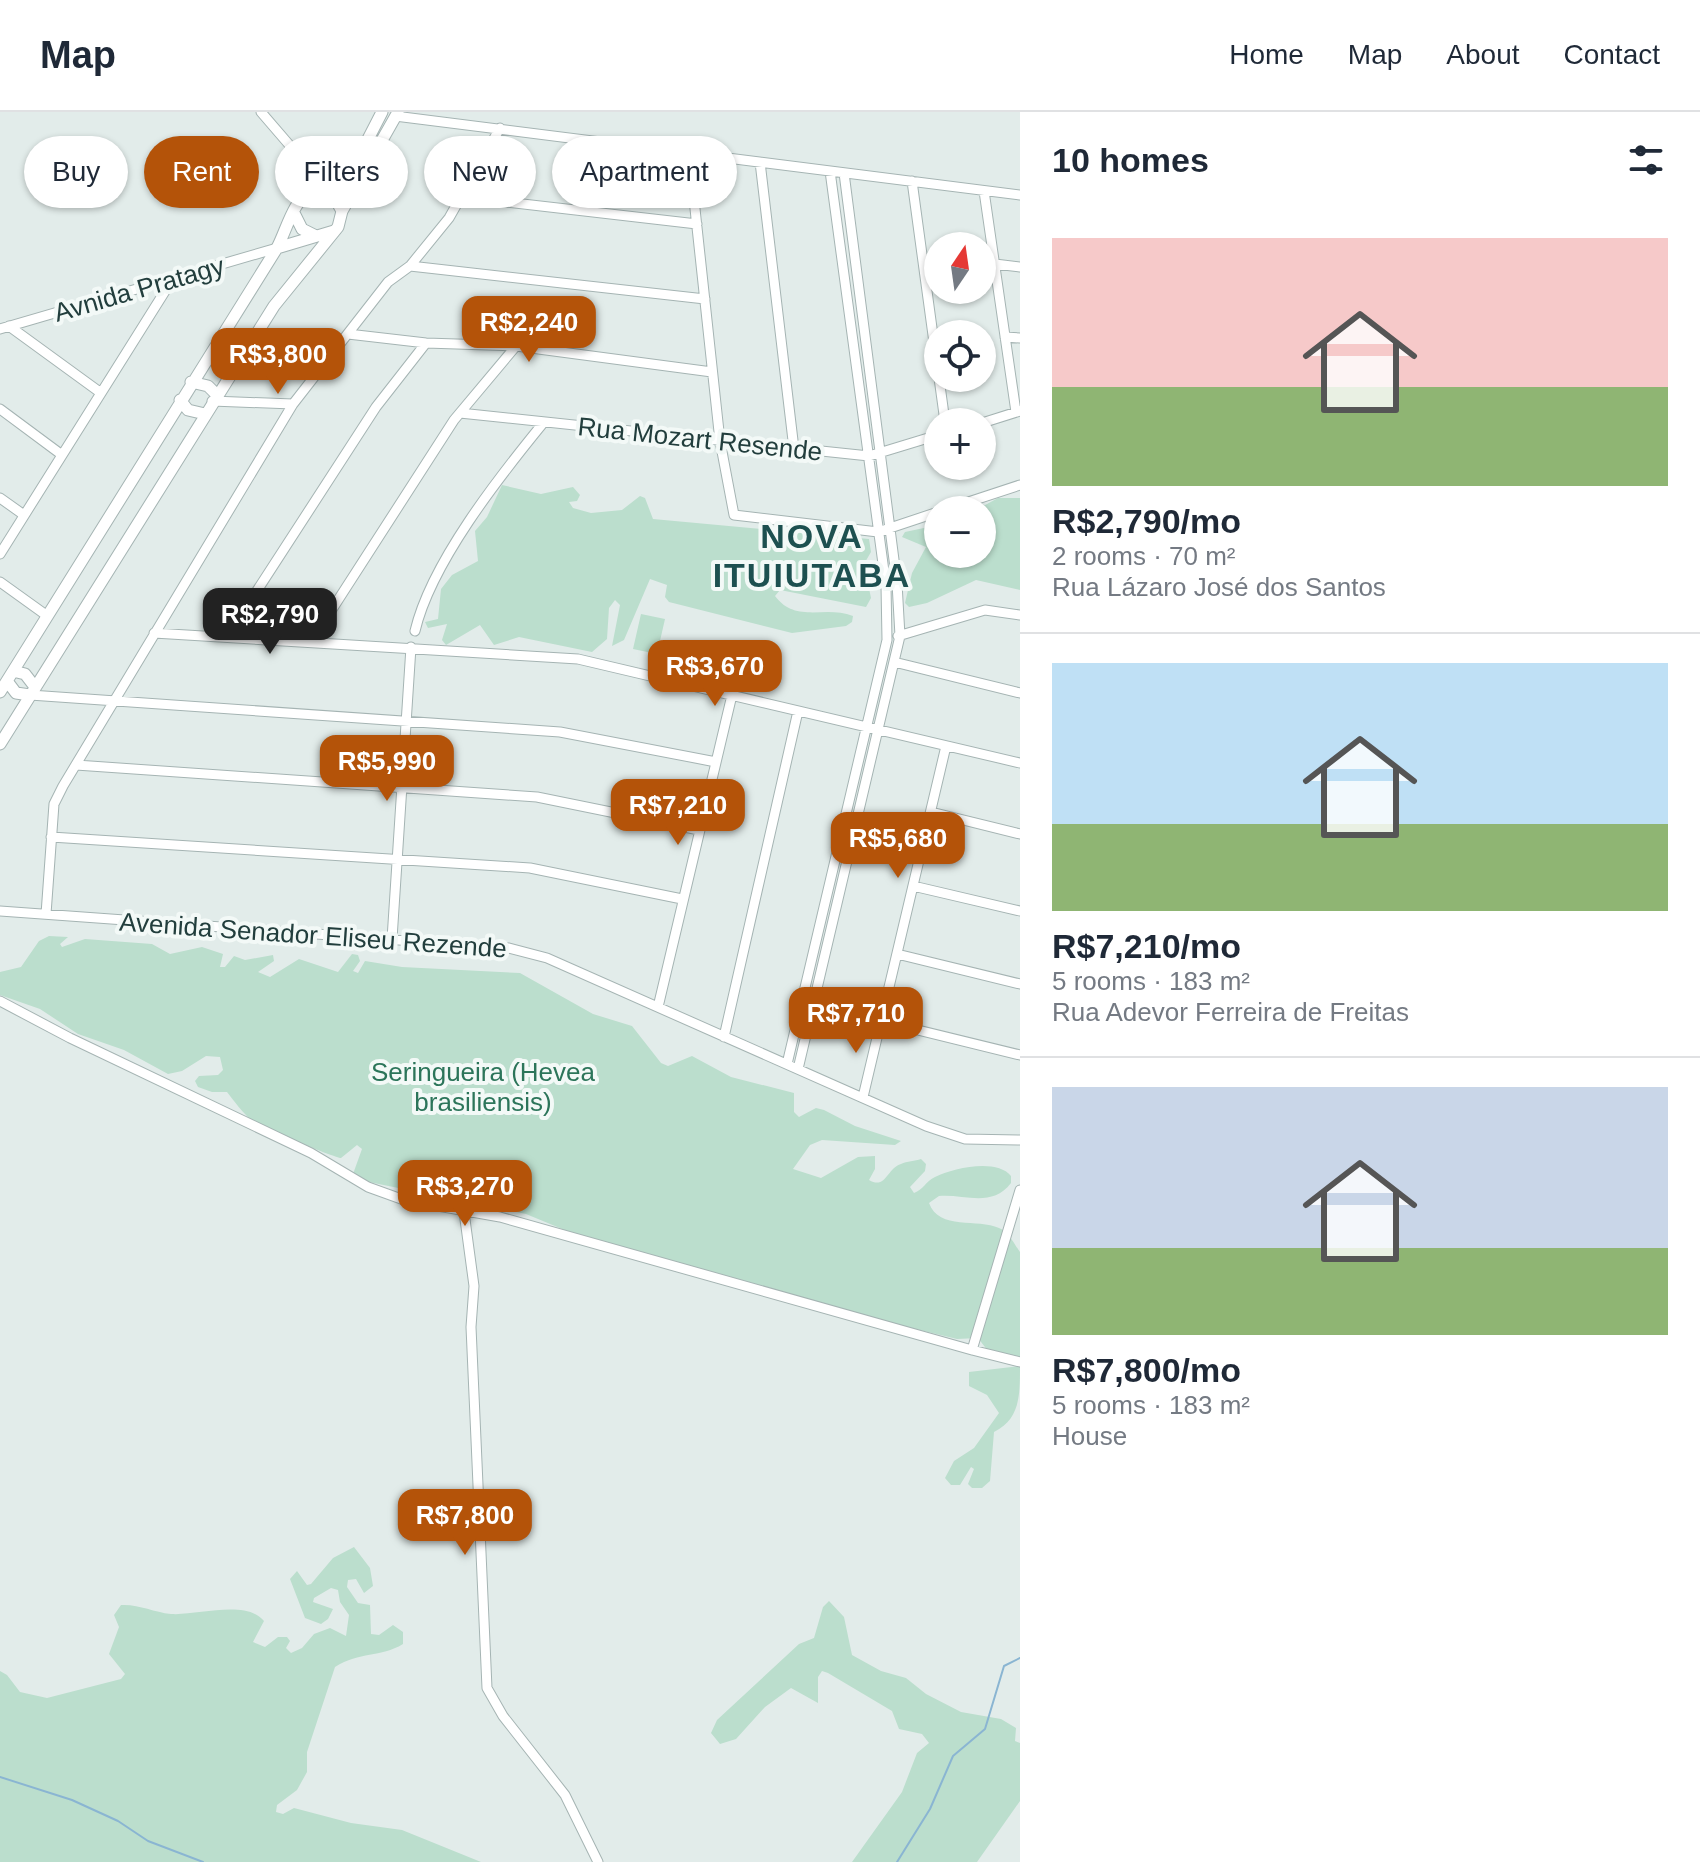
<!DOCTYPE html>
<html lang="en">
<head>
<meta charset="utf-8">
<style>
  body { margin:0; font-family:Helvetica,sans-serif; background:#f6f6f7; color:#1f2937; height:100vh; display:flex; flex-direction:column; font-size:30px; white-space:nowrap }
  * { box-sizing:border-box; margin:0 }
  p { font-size:26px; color:#747a83 }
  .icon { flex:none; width:44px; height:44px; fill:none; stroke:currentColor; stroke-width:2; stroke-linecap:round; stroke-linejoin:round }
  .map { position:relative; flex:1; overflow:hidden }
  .sheet { display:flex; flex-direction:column; background:#fff; width:680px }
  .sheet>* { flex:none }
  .guide { position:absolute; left:24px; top:24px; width:760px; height:72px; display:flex; gap:16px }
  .needle { width:52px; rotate:13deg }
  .controls { position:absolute; left:924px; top:120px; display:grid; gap:16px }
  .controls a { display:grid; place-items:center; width:72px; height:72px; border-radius:50%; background:#fff; box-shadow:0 2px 6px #0004; font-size:40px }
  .price { position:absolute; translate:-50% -68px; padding:0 18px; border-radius:16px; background:#b45309; color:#fff; font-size:26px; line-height:52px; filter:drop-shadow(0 2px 4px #0008) }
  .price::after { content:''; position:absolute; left:50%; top:48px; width:24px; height:18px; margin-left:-12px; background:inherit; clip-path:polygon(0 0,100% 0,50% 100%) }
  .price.selected { background:#222; color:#fff }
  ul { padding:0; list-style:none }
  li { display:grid; align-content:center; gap:16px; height:424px; padding:0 32px }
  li+li { border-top:2px solid #e0e1e3 }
  li span { display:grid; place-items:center; height:248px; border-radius:0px; color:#555 }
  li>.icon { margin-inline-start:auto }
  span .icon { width:144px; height:144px; fill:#fffc; stroke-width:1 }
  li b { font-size:34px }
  h2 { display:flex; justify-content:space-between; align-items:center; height:96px; padding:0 32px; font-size:34px }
  .pill { padding:0 28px; border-radius:36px; background:#fff; box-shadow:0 2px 6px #0004; font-size:28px; line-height:72px }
  .pill.selected { background:#b45309; color:#fff }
  header { display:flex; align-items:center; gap:48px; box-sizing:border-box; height:112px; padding:0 40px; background:#fff; border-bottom:2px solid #e0e1e3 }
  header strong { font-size:38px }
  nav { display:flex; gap:44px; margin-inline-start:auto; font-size:28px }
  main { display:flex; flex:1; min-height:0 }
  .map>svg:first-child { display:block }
</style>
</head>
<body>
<header>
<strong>Map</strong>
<nav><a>Home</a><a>Map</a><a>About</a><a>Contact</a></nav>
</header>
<main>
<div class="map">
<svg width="1020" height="1750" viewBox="0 0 1020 1750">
  <rect width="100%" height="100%" fill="#e2ecea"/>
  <path fill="#bbdecd" d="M502,373L541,382L573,375L580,383L577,389L569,390L573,396L591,401L622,398L640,384L645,386L653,407L869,427L871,440L864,452L871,486L866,495L780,478L775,484C796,512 825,493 853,504L852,510L846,514L792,521L669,490L665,485L667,473L650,467L624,528L612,534L620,493L615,488L609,496L607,527L592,540L519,525L494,533L480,513L446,533L442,528L447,512L428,516L425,510L438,507L441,477L452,463L478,449L475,419L487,405Z
    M998,386H1020V478L976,468L927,491L909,495L905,491L912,461L926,435L902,425L905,420L938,413V442H982V398H976Z
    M641,502L665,507L657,542L633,537Z
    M49,824L68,825L60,832L62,835L85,827L152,832L170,842L202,835L223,842L220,855H225L234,844L245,848L273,843L274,849L258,860L270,865L299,847L338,860L352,842L358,843L360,849L353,859L358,861L365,849L402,855L520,861L593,902L632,914L661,951L668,954L692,944L731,965L794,981V1000L799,1005L816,996L824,998L855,1014L901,1029L895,1033L822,1028L810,1033L793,1057L821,1066L858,1045L875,1044V1057L869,1068C886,1078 887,1056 901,1052C907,1049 915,1049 921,1047L926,1052L925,1059L910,1075L914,1081C923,1078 926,1069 935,1065C953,1056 997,1046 1011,1064V1071C992,1096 965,1082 939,1084L929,1091C939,1119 978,1106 999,1116C1009,1120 1014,1132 1020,1140V1246L991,1243L978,1226L957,1227L829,1196L781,1179L567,1119L526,1102L364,1069L353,1062L362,1037L357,1033L341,1046C335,1046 258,1014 252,1009C243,1001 234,989 227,980H212L198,975L195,969L199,964L218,963L223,958L220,945L206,944L182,959L168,962L124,938L78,922L40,897L0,883V860L21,855L39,829Z
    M1020,1254C1020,1284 1020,1307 994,1320L990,1369L982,1376H972L968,1372L974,1357L971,1355L960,1373H951L945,1366L954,1349L974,1336L999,1301L987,1283L969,1274V1260Z
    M354,1435L370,1456L373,1474L364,1481L356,1467L348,1468L347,1475L358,1491L370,1493L371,1522L379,1523L393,1513L403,1520V1532C380,1546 360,1539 335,1555L307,1640V1660L297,1678L277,1693L276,1700L283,1702L294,1696L351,1711L402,1718L481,1750H0V1559L7,1563L20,1580L47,1586L121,1567L125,1562L109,1542L119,1515L114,1503L121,1493C139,1492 153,1500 171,1502C196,1504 246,1487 264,1509L253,1530L265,1535L278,1525H287L290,1529L286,1536L291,1541L302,1536L314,1522L330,1516L346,1524L349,1503L340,1490L338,1478L331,1476L314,1486L313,1490L333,1497L328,1507L321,1512L305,1506L290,1467L297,1459L307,1473L311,1472L333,1446Z
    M829,1489L844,1505L852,1543L881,1559L906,1566L926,1582L961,1600L1001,1607L1016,1616L1015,1629L1020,1631V1689L977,1750H852L902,1680L917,1641L929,1631L922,1622L899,1617L892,1599L828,1561L822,1559L818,1565V1591L791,1576L765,1595L736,1627L720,1632L711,1621L717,1608L799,1532L814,1526L823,1495Z"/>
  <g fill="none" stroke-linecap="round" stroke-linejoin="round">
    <path stroke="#8ab5d2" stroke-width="2" d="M0,1665L72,1688L118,1709L148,1729L203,1750
      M897,1750L930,1697L953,1644L985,1617L1004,1554L1020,1546"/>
    <g stroke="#a5b4b3" stroke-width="11">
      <path id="minor" d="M261,0L298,43L297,92
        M395,4L1020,83
        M689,41L720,329L734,403L878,420L938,400
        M760,50L794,337
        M912,69L938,260
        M984,79L1016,300
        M463,85L697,112
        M995,152L1020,155
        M410,154L705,187
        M9,214L101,281
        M0,217L277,136
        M348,222L426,231L516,234L712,260
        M1005,225L1020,226
        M939,266L945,310
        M212,289L293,292
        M0,297L62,343
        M460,301L869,344L938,323
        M982,311L1020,299
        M0,386L24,403
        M944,398L1020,373
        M0,442L172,168
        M0,470L46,503
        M415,519C431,451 499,365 544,310
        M154,521L578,547L1020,651
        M898,524L985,498L1020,503
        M227,525L376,295L426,231
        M311,530L454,308L516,234
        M894,550L1020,581
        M30,583L560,620L716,650
        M76,653L537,685L699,718
        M931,700L1020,722
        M51,725L530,756L682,787
        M913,774L1020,799
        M0,799L509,836L547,846L926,1014L965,1027L1020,1028
        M46,802L54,692L63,674L293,292L388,170L410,154L449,106L500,16
        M392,827L411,535
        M897,842L1020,872
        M0,889L70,926L311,1041L368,1075L404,1088L500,1105L972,1238
        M658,895L732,583
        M881,909L1020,943
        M724,925L798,599
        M787,952L887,528L886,474L830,59
        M798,957L900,524L897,471L844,61
        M863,985L946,634
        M1020,1078L972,1238L1020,1250
        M464,1100L474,1174L471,1215L487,1576L503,1604L565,1683L598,1750"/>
    </g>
    <g stroke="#a5b4b3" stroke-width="13">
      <path id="tertiary" d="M332,81L347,68L382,0
        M342,99L398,0
        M295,103L302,117L316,124
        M277,136L334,119
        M191,270L208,274L217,283
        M180,288L188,298L205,302
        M13,559L25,562L35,575
        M7,569L16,581L30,583
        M0,580L277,136C287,117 293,88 312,78L332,81L342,99L338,115L274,194L0,632"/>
    </g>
    <use href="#minor" stroke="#fff" stroke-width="9"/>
    <use href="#tertiary" stroke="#fff" stroke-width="11"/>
  </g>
  <g text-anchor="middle" stroke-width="8" stroke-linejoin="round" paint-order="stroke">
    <g font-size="26" fill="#223e3d" stroke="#f3f9f7">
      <text transform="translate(139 177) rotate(-16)" y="9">Avnida Pratagy</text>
      <text transform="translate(700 327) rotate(6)" y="9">Rua Mozart Resende</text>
      <text transform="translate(313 823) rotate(4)" y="9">Avenida Senador Eliseu Rezende</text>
    </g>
    <g font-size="26" fill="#2c755a" stroke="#f3f9f7">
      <text x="483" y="969">Seringueira (Hevea<tspan x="483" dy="30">brasiliensis)</tspan></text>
    </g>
    <g font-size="34" font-weight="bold" letter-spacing="2" fill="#1d5050" stroke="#f3f9f7">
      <text x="812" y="436">NOVA<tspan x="812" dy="39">ITUIUTABA</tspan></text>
    </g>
  </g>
</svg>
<div class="controls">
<a><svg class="needle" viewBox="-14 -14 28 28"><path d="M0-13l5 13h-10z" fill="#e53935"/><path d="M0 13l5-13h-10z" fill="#747a83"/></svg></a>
<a><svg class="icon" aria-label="locate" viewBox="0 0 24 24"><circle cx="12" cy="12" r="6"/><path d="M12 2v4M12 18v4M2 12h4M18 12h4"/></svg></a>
<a>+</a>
<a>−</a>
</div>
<b class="price" style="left:529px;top:252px">R$2,240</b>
<b class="price" style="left:278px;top:284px">R$3,800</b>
<b class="price selected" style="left:270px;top:544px">R$2,790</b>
<b class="price" style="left:715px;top:596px">R$3,670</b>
<b class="price" style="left:387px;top:691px">R$5,990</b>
<b class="price" style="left:678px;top:735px">R$7,210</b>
<b class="price" style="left:898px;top:768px">R$5,680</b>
<b class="price" style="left:856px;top:943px">R$7,710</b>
<b class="price" style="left:465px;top:1116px">R$3,270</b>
<b class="price" style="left:465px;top:1445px">R$7,800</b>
<div class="guide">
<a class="pill">Buy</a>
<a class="pill selected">Rent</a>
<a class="pill">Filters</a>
<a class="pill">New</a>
<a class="pill">Apartment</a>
</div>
</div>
<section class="sheet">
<h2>10 homes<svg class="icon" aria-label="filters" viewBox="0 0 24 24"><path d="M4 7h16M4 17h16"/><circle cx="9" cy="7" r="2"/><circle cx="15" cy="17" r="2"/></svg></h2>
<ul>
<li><span style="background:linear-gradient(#f6c9c9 60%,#8fb573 0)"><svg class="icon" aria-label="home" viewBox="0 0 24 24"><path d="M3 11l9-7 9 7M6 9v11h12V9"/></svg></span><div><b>R$2,790/mo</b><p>2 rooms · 70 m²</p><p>Rua Lázaro José dos Santos</p></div></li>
<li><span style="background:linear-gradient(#bfe0f5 65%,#8fb573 0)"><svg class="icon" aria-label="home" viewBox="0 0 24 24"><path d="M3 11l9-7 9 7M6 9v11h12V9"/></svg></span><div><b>R$7,210/mo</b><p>5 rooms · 183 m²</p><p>Rua Adevor Ferreira de Freitas</p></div></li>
<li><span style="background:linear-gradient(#c9d6e8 65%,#8fb573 0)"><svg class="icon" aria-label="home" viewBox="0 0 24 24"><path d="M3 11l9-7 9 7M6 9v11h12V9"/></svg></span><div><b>R$7,800/mo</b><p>5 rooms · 183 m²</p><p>House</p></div></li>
</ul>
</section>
</main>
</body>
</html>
